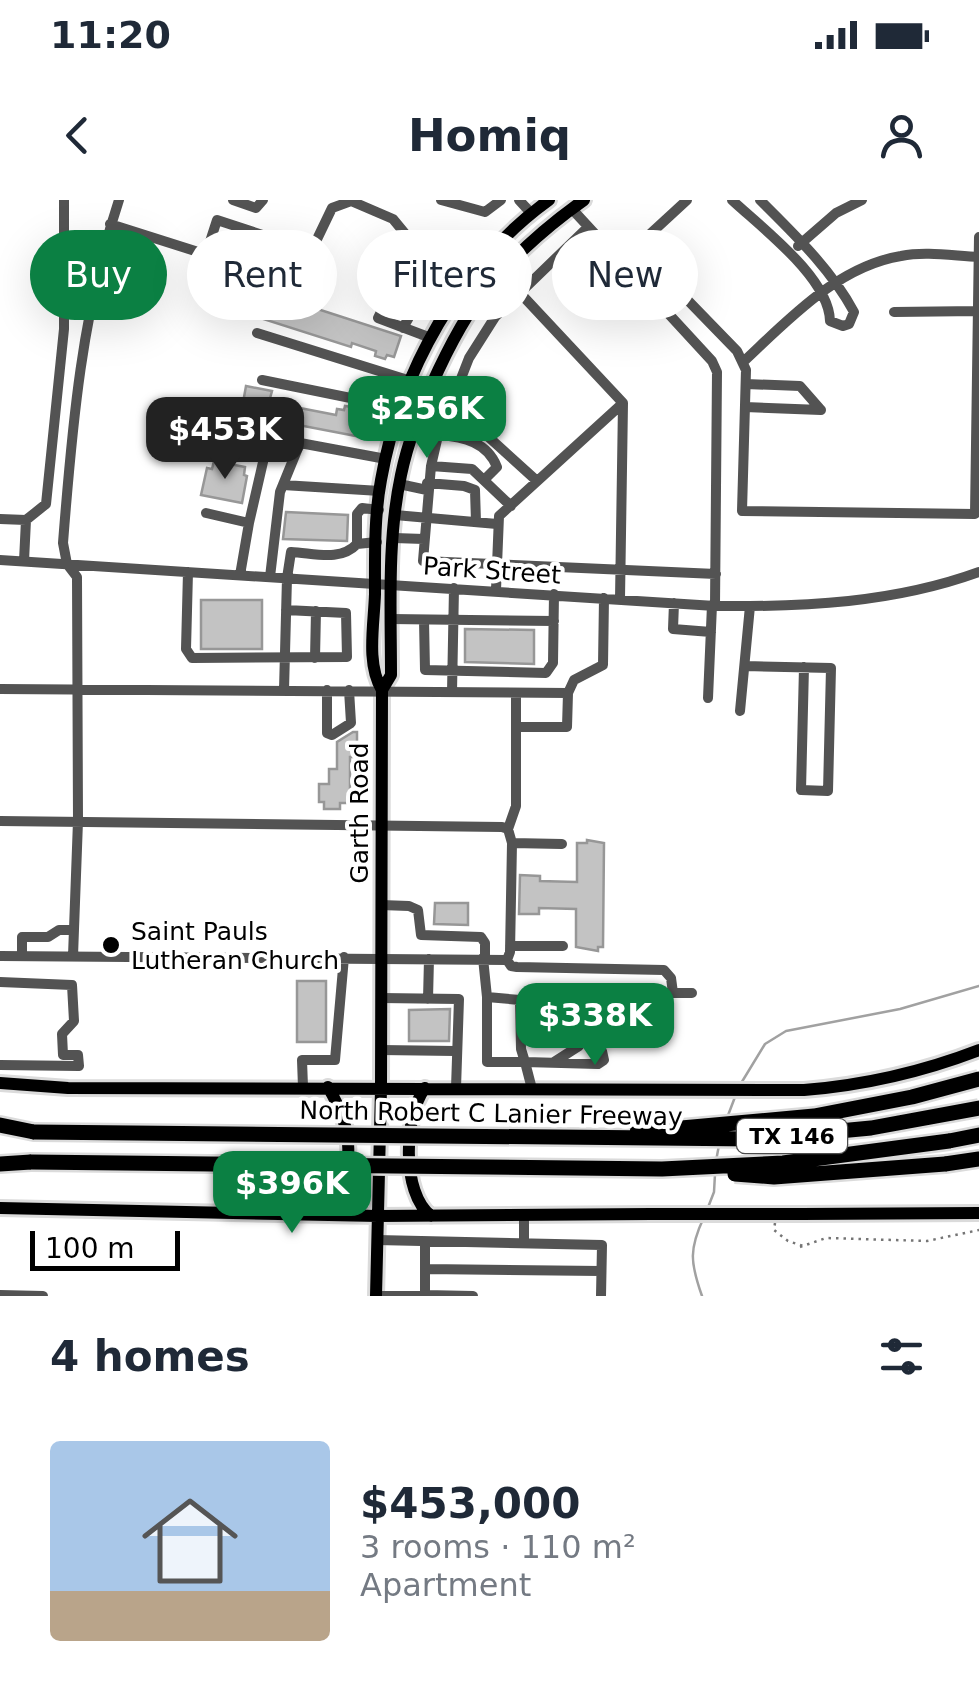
<!DOCTYPE html>
<html lang="en">
<head>
<meta charset="utf-8">
<style>
  body { margin:0; font-family:"DejaVu Sans",sans-serif; background:#f2f2f3; color:#1f2937; height:100vh; display:flex; flex-direction:column; font-size:38px; white-space:nowrap }
  * { box-sizing:border-box; margin:0 }
  p { font-size:32px; color:#747a83 }
  .icon { flex:none; width:55px; height:55px; fill:none; stroke:currentColor; stroke-width:2; stroke-linecap:round; stroke-linejoin:round }
  .map { position:relative; height:1096px; overflow:hidden }
  .details { display:flex; flex-direction:column; background:#fff; flex:1 }
  .details>* { flex:none }
  .top-card { position:absolute; left:30px; top:30px; width:920px; height:90px; display:flex; gap:20px }
  .scale { position:absolute; left:30px; bottom:25px; width:150px; box-sizing:border-box; padding-left:10px; border:5px solid #000; border-top:0; font-size:28px; line-height:35px; white-space:nowrap; color:#000; -webkit-text-stroke:8px #fff; paint-order:stroke }
  .price { position:absolute; translate:-50% -85px; padding:0 22px; border-radius:20px; background:#0b8043; color:#fff; font-size:32px; line-height:65px; filter:drop-shadow(0 2px 5px #0008) }
  .price::after { content:''; position:absolute; left:50%; top:60px; width:30px; height:22px; margin-left:-15px; background:inherit; clip-path:polygon(0 0,100% 0,50% 100%) }
  .price.on { background:#222; color:#fff }
  ul { padding:0; list-style:none }
  li { display:flex; align-items:center; gap:30px; height:250px; padding:0 50px }
  li+li { border-top:2px solid #e0e1e3 }
  li span { display:grid; place-items:center; flex:none; width:280px; height:200px; border-radius:10px; color:#555 }
  li>.icon { margin-inline-start:auto }
  span .icon { width:120px; height:120px; fill:#fffc; stroke-width:1 }
  li b { font-size:42px }
  h2 { display:flex; justify-content:space-between; align-items:center; height:120px; padding:0 50px; font-size:42px }
  .tag { padding:0 35px; border-radius:45px; background:#fff; box-shadow:0 10px 40px #0002; font-size:35px; line-height:90px }
  .tag.on { background:#0b8043; color:#fff }
  .status { display:flex; justify-content:space-between; align-items:center; height:70px; padding:0 50px; background:#fff; direction:ltr }
  .status svg { height:28px; fill:currentColor }
  header { display:flex; justify-content:space-between; align-items:center; height:130px; padding:0 50px; background:#fff; font-size:45px; font-weight:800 }
  .map>svg:first-child { display:block }
</style>
</head>
<body>
<div class="status"><b>11:20</b><svg viewBox="0 0 49 12"><path d="M0 12V9h3v3zM5 12V6h3v6zM10 12V3h3v9zM15 12V0h3v12zM26 1h20v11H26zM47 4h2v5h-2z"/></svg></div>
<header><svg class="icon" aria-label="back" viewBox="0 0 24 24"><path d="M15 5l-7 7 7 7"/></svg>Homiq<svg class="icon" aria-label="person" viewBox="0 0 24 24"><circle cx="12" cy="8" r="4"/><path d="M4 21q1-7 8-7t8 7"/></svg></header>
<div class="map">
<svg width="979" height="1096" viewBox="0 0 979 1096">
  <rect width="100%" height="100%" fill="#fff"/>
  <g fill="none" stroke-linecap="round" stroke-linejoin="round">
    <path stroke="#a1a1a1" stroke-width="2.5" d="M740,885L765,844L786,831L900,809L979,786
      M727,918L735,897
      M716,961L719,945
      M707,1010L714,992L715,974
      M702,1096C690,1062 689,1049 704,1017"/>
  </g>
  <path fill="#c3c3c3" stroke="#979797" stroke-width="2.5" d="M265,92L401,136L394,157L387,155L385,159L375,156L376,151L352,143L351,147L257,117Z
    M246,186L272,191L269,202L336,215L337,209L344,210L345,206L358,208L357,212L365,214L361,237L241,214Z
    M214,261L245,267L244,275L247,276L242,303L201,295L207,268L212,269Z
    M286,312L348,315L347,341L283,339Z
    M201,400H262V449H201Z
    M465,429L534,430V464L465,462Z
    M353,532H357V557H350V603H340V609H324V602H319V584H329V569H337V542Z
    M587,640L604,643L603,747H598V751L576,747V709L539,708V714H519L520,675L540,676V681L577,682V643H587Z
    M435,703H468V725L434,724Z
    M297,781H326V842H297Z
    M540,792L595,796V792H617L616,833H590V837L584,839L539,838Z
    M450,809L449,841H409V810Z"/>
  <g fill="none" stroke-linecap="round" stroke-linejoin="round">
    <g stroke="#dbdbdb" stroke-width="18">
      <path id="major" d="M382,490C366,464 374,425 375,394C375,357 374,317 381,280C400,172 459,65 549,0
        M0,883L68,888L804,890C865,885 922,872 979,850
        M425,888C404,916 401,993 431,1016
        M0,1008L378,1016L651,1014
        M802,1014L979,1013
        M325,1015C354,968 357,936 328,887
        M376,1096L381,889L382,490L391,475C391,409 387,340 401,275C413,217 457,119 497,76C523,48 554,21 584,0"/>
    </g>
    <g stroke="#dbdbdb" stroke-width="20">
      <path id="highway" d="M0,925L34,932
        M949,941L979,935
        M0,964L31,962
        M945,964L979,959"/>
    </g>
    <path stroke="#757575" stroke-width="2.5" stroke-dasharray="2.5 5" stroke-linecap="butt" d="M775,1023L774,1030L788,1041L803,1046
      M800,1047L826,1038L927,1041L979,1030"/>
    <path stroke="#535353" stroke-width="10" d="M233,0L256,8L263,0
      M441,0L485,12L501,0
      M519,0L531,13
      M687,0L636,47L737,151L746,170L742,311L975,314L979,37
      M732,0C762,28 829,78 830,121L843,126L849,124L854,112C831,69 794,34 760,0
      M572,9L712,161L717,172L715,406
      M110,24L296,83
      M588,27L495,117L469,158L437,240L431,266L423,361L716,374
      M416,41L378,118L431,138
      M798,46L836,13L862,0
      M206,54L217,20L284,42L274,75
      M495,77L521,94L623,203L620,399
      M313,92L296,83L332,8L351,1L393,19L407,36L475,69
      M894,112L978,111
      M403,128L444,54
      M257,133L411,181
      M743,162C788,120 838,66 901,56C926,51 954,56 979,57
      M262,180L385,205L400,211
      M746,184L800,186L821,210
      M430,190L451,203L537,281
      M745,207L821,210
      M439,235C464,237 487,242 497,267L485,279
      M431,266L472,269L511,306
      M427,283L464,286L475,290L476,322
      M399,284L427,290
      M283,285L380,291
      M206,313L249,323L240,375
      M395,315L497,324
      M0,319L26,320L24,361
      M26,320L46,304L64,129V0
      M249,323L266,249
      M394,338L424,339
      M357,344V314L362,308L379,310
      M0,360L715,406C804,407 894,403 979,372
      M188,372L186,449L192,458L347,457L346,413L286,410
      M270,377L280,292L300,243L386,259
      M496,390L499,316L623,203
      M674,403L673,429L711,432
      M391,419L554,421
      M424,420L425,470L546,473L553,463L554,394
      M315,458L316,411
      M746,466L831,468L828,591L801,590L804,467
      M0,489L568,493L567,527H516V493
      M284,490L287,378L291,352C314,353 340,362 357,344L377,342
      M327,490V533L332,535L351,523L349,490
      M452,492L454,388
      M568,493L574,480L603,465L604,398
      M708,498L712,405
      M740,511L750,406
      M0,621L502,627L508,629L512,643L510,752L507,760L0,756
      M508,629L516,606V527
      M512,643L562,644
      M381,705L409,706L418,710L421,735L481,737L485,743V758
      M510,746H563
      M22,756V737H48L59,730H74
      M73,756L78,621L77,377L67,364L63,343C72,227 82,111 119,0
      M483,758L487,797
      M507,760L511,766L517,767L664,770L671,778L673,793
      M0,782L72,785L74,821L62,834L63,855H78L79,866L0,865
      M661,793H692
      M487,797L520,800L521,849L525,862H487Z
      M381,798L459,799L456,888
      M428,799L429,759
      M381,850L455,851
      M554,862L579,846
      M303,887L302,860H335L344,757
      M532,889L525,862L598,864L604,860L602,851L590,846
      M377,1040L602,1045L601,1096
      M425,1042V1095L473,1096
      M524,1042V1016
      M425,1069L601,1071
      M0,1095L43,1096
      M380,1096H425"/>
    <use href="#major" stroke="#000" stroke-width="12"/>
    <use href="#highway" stroke="#000" stroke-width="15"/>
    <g stroke="#dbdbdb" stroke-width="18" stroke-linecap="butt">
      <path id="major-bridge" d="M651,1014H802"/>
    </g>
    <g stroke="#dbdbdb" stroke-width="20" stroke-linecap="butt">
      <path id="highway-bridge" d="M34,932L754,939L871,928L979,908
        M637,932L814,916L912,897L979,879
        M31,962L662,969L783,963L949,941
        M735,974L774,977L945,964"/>
    </g>
    <use href="#major-bridge" stroke="#000" stroke-width="12"/>
    <use href="#highway-bridge" stroke="#000" stroke-width="15"/>
  </g>
  <circle fill="#000" stroke="#fff" stroke-width="4" cx="111" cy="745" r="10"/>
  <g text-anchor="middle" stroke-width="8" stroke-linejoin="round" paint-order="stroke">
    <rect fill="#fff" stroke="#4c4c4c" stroke-width="2.5" x="737" y="919" width="110" height="34" rx="8"/>
    <g font-size="22" font-weight="bold" fill="#000">
      <text x="792" y="944">TX 146</text>
    </g>
    <g font-size="25" fill="#000" stroke="#fff">
      <text transform="translate(492 370) rotate(4)" y="9">Park Street</text>
      <text transform="translate(359 613) rotate(-90)" y="9">Garth Road</text>
      <text transform="translate(491 913) rotate(1)" y="9">North Robert C Lanier Freeway</text>
    </g>
    <g font-size="25" fill="#000" stroke="#fff" text-anchor="start">
      <text x="131" y="740">Saint Pauls<tspan x="131" dy="29">Lutheran Church</tspan></text>
    </g>
  </g>
</svg>
<div class="scale">100 m</div>
<b class="price" style="left:427px;top:261px">$256K</b>
<b class="price on" style="left:225px;top:282px">$453K</b>
<b class="price" style="left:595px;top:868px">$338K</b>
<b class="price" style="left:292px;top:1036px">$396K</b>
<div class="top-card">
<a class="tag on">Buy</a>
<a class="tag">Rent</a>
<a class="tag">Filters</a>
<a class="tag">New</a>
</div>
</div>
<section class="details">
<h2>4 homes<svg class="icon" aria-label="filters" viewBox="0 0 24 24"><path d="M4 7h16M4 17h16"/><circle cx="9" cy="7" r="2"/><circle cx="15" cy="17" r="2"/></svg></h2>
<ul>
<li><span style="background:linear-gradient(#a9c7e8 75%,#b9a48a 0)"><svg class="icon" aria-label="home" viewBox="0 0 24 24"><path d="M3 11l9-7 9 7M6 9v11h12V9"/></svg></span><div><b>$453,000</b><p>3 rooms · 110 m²</p><p>Apartment</p></div></li>
</ul>
</section>
</body>
</html>
